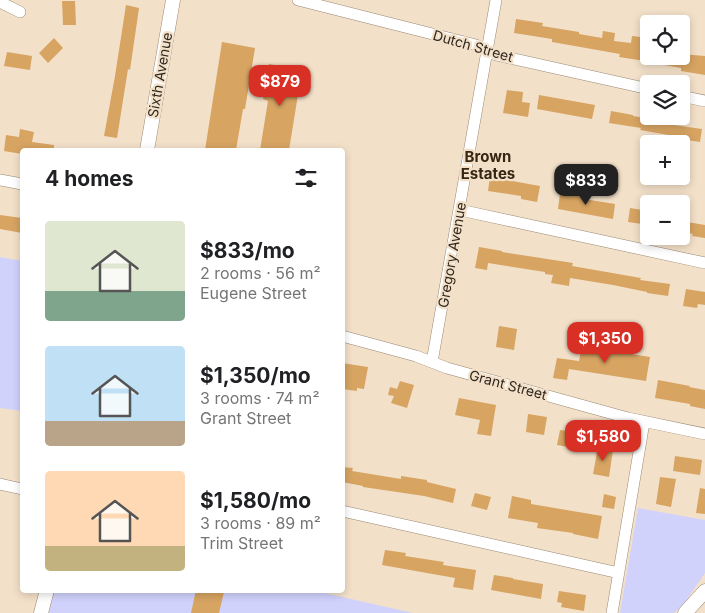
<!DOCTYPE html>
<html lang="en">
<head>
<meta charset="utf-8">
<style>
  body { margin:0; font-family:Inter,sans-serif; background:#f2f2f2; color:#202124; height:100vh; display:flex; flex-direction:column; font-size:19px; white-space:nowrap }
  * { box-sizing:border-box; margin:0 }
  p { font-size:16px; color:#757577 }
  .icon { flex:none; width:28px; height:28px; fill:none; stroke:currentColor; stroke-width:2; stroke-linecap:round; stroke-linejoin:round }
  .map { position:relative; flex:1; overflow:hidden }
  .sheet { position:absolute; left:20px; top:148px; width:325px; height:445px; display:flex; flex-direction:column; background:#fff; border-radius:5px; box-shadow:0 2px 8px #0003 }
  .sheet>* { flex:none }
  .controls { position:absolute; left:640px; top:15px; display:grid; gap:10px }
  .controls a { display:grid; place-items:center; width:50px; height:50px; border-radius:5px; background:#fff; box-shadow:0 2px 8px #0003; font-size:25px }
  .price { position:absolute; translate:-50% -42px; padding:0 11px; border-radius:10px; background:#d93025; color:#fff; font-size:16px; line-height:32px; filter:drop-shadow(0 1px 2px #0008) }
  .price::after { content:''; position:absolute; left:50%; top:30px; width:15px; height:11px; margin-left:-8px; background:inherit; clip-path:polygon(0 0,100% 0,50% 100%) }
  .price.on { background:#222; color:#fff }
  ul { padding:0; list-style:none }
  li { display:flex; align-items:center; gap:15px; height:125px; padding:0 25px }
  li span { display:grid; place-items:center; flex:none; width:140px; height:100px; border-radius:5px; color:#555 }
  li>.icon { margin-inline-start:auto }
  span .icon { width:60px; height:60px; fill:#fffc; stroke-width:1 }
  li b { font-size:21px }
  h2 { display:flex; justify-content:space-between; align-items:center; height:60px; padding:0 25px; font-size:21px }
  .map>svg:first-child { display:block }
</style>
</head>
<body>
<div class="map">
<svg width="705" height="613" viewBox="0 0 705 613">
  <rect width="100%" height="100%" fill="#f3e0c9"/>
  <path fill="#d0d2fc" d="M0,257L22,261V411L0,408Z
    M638,508L705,520V573L683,605L674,613H620Z
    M54,590H311L413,613H48Z"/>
  <path fill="#d7a462" d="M62,1H75L76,25H63Z
    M126,5L139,8L130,70L128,69L117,138L104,136L115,76Z
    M516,19L543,23L542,26L579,32V34L602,38L603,31L615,33L614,41L631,43L632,36L649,38L645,61L619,57L620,54L552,42V39L514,33Z
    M54,38L63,48L48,63L39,53Z
    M222,42L255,48L245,109H243L236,150H205Z
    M7,52L32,56L30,70L4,66Z
    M681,54L705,56V75L681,71V68L653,63L654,56H681Z
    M269,64L302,70L289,150H260L268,101L263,99Z
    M507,90L523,92L522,102L530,103L528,117L503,113Z
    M539,95L595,105L592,119L537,109Z
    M611,111L633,115V116L668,122L667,124L702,129L700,142L674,138V136L640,130L641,128L609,123Z
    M20,129L34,132L32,142L54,145V150H22V154L4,151L6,135L19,137Z
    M490,177L540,186L537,202L521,199V196L488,191Z
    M560,193L584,196V199L615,204L613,219L558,209Z
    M630,208L649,211V225L628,222Z
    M0,215L22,218V233L0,229Z
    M681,221L705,225V238L692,236L693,234L681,232Z
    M479,247L502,251V252L573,263L572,266L641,278L640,280L670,284L668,296L647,293V292L613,285L570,278L569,286L551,283L553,275L545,274V272L488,263L487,270L475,268Z
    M686,289L705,292V305L698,304L697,308L683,306Z
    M499,326L517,329L514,350L496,347Z
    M582,346L650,357L646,381L569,369L567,380L553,378L557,358L579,361Z
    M342,363L368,367L364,389L357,388V391L342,389Z
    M658,380L690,386L689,387L705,390V409L690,406V404L655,398Z
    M400,381L414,385L407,408L391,403L394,396L388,395L390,387L397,389Z
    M459,398L496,405L491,436L477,434L480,420L455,415Z
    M528,414L547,417L544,435L526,432Z
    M560,430L588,434L585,450L557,445Z
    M598,447L613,450L609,477L593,474Z
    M675,456L702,460L700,475L673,471Z
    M342,467L353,468L352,471L401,479V476L427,480V482L456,489L453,503L424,496L363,487V486L342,482Z
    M660,477L676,479L671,507L656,504Z
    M700,488L705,489V514L696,513Z
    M475,493L491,497L487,510L471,506Z
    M604,494L616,497L614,509L602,507Z
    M512,496L531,500V504L602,516L598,539L573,534V533L537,528L538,523L508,518Z
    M385,550L406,553L405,556L444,562L443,565L476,570L473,590L453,587L455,578L382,565Z
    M494,575L513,578V579L543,584L541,599L491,590Z
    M196,590H214L224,592L219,613H191Z
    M559,591L586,595L584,611L561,607L562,603L557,602Z"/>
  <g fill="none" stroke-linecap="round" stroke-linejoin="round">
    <g stroke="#9a8873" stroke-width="12">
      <path id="minor" d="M298,0L476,45L496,55L649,89
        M0,2L20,12
        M681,96L705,101
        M0,180L22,184
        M460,210L705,263
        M342,336L416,356L447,368L628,418L705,434
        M432,362L496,0
        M0,484L22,489
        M342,511L619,573
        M612,613L644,422"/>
    </g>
    <g stroke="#9a8873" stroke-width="15">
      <path id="tertiary" d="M147,150L173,0
        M41,613L47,590
        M685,613L705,591"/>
    </g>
    <use href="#minor" stroke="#fff" stroke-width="11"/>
    <use href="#tertiary" stroke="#fff" stroke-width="14"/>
  </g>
  <g text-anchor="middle" stroke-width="4.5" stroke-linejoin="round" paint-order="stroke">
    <g font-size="14" fill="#2e271e" stroke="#f3e0c9">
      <text transform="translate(473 46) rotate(16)" y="5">Dutch Street</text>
      <text transform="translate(160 75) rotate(-80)" y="5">Sixth Avenue</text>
      <text transform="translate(452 255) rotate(-80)" y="5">Gregory Avenue</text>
      <text transform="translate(508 385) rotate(15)" y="5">Grant Street</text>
    </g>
    <g font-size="15" font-weight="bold" fill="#352614" stroke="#f3e0c9">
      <text x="488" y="162">Brown<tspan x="488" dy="17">Estates</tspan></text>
    </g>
  </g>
</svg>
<div class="controls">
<a><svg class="icon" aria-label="locate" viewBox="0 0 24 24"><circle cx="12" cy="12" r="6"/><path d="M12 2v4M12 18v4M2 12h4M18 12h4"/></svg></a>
<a><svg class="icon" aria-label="layers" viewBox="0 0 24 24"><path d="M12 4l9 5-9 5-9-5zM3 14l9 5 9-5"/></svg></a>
<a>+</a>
<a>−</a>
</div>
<b class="price" style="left:280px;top:107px">$879</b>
<b class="price on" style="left:586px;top:206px">$833</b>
<b class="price" style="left:605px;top:364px">$1,350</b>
<b class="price" style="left:603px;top:462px">$1,580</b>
<section class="sheet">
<h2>4 homes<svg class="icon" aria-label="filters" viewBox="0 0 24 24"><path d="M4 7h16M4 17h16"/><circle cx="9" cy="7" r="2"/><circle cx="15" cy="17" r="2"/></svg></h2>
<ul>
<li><span style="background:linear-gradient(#dfe7d0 70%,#7fa58c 0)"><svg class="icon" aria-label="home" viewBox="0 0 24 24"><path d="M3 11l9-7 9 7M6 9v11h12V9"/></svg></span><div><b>$833/mo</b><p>2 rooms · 56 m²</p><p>Eugene Street</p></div></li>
<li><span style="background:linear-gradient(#bfe0f5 75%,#b9a48a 0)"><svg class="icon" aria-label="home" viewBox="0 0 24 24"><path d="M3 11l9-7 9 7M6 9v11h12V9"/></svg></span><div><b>$1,350/mo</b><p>3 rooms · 74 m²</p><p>Grant Street</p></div></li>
<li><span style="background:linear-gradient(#ffd9b3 75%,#c2b280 0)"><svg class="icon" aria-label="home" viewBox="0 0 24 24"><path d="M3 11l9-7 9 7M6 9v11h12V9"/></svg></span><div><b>$1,580/mo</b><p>3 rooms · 89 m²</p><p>Trim Street</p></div></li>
</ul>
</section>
</div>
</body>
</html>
